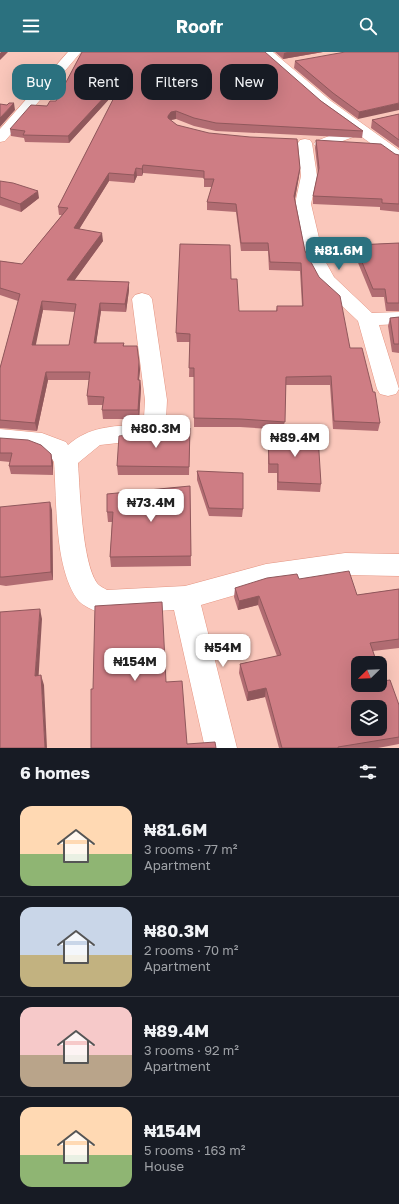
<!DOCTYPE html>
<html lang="en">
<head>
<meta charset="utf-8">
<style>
  body { margin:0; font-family:"Golos Text",sans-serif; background:#242831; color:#f1f3f6; height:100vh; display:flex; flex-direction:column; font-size:15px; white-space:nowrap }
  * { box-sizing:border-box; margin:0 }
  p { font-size:13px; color:#9ea1a6 }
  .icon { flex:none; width:22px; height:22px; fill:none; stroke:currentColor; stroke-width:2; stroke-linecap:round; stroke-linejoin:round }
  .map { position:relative; height:696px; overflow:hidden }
  .drawer { display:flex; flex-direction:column; background:#171b24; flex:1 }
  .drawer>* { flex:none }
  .hud { position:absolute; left:12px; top:12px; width:375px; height:36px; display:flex; gap:8px }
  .needle { width:26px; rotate:247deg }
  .buttons { position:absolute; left:351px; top:604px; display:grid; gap:8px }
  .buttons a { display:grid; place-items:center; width:36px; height:36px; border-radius:8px; background:#171b24; box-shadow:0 4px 16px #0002; font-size:20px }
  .price { position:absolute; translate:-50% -34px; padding:0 9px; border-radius:8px; background:#fff; color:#222; font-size:13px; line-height:26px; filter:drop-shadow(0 1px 2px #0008) }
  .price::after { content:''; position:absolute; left:50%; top:24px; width:12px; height:9px; margin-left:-6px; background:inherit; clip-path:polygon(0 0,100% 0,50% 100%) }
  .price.current { background:#2b717f; color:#fff }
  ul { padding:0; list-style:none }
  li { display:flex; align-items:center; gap:12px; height:100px; padding:0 20px }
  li+li { border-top:1px solid #363941 }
  li span { display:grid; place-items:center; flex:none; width:112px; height:80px; border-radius:12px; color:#555 }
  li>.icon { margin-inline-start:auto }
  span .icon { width:48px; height:48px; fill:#fffc; stroke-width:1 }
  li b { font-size:17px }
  h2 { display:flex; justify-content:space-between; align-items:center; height:48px; padding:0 20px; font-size:17px }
  .tag { padding:0 14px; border-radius:12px; background:#171b24; box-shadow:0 4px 16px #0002; font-size:14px; line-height:36px }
  .tag.current { background:#2b717f; color:#fff }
  header { display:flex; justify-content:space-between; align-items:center; height:52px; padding:0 20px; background:#2b717f; color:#fff; font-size:18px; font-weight:700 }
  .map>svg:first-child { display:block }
</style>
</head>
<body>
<header><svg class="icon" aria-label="menu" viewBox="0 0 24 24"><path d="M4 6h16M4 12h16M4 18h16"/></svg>Roofr<svg class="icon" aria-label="search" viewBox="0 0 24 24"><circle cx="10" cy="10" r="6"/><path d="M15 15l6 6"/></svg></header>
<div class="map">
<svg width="399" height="696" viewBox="0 0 399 696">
  <rect width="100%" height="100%" fill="#fac7bb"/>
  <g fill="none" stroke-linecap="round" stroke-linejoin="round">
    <g stroke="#e49481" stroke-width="1">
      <path id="minor" d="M68,0H81L5,89L0,90V77Z
        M259,0H273L331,49L399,98V110L394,108L359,83L326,95L321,96L316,95L314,92L316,89L350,76L321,55Z
        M305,87L310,88L312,91L317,124L311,152L324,207L334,225L372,261L399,260V272L379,273L399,337L396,342L388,344L380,342L377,337L358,269L319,232L306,207L295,152L301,124L298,91L300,88Z
        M142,241L149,243L152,247L167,348L166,368L153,386L145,388L100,393L78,411C80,439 82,510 97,531C99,534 104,536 107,538L185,534L266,512L345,501L399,502V524L345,523L266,534L201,553L237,696H205L174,558L103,562C95,559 82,554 77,547C54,514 57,449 54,410C44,392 18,395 0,393V377L42,381L66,390L68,393C90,374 111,375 138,372L144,366L145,348L132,247L135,243Z"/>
    </g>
    <use href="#minor" fill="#fff" fill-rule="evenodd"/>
  </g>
  <path fill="#b16c72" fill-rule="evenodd" d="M82,0L321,49L363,79L362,86L216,79L194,74L176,67L170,68L177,73L300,116L299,124L295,147L305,199L350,296L380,371L378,379L333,377L330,333H286L284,378L240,375H194V325H189L190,290H177L176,281L231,227L239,259H276L277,254H302L300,219L269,218L268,199H241L236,160L207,158V150L212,135H204V126L143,121L142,124H137L134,131L109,129L79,177L103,189L74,229L129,238L126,260L101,259L96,291H124V294L139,310L140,318L139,328H140L141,336L139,367H103L102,358L103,353H88L87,344L89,328H48L37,379L0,376V316L18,249L0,243V209L22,212L62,163H59L58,155L119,36L69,91L25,90L24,86L11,84L10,77L47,54L56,49ZM43,258L75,260L69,293H35Z
    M275,0H323L283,7Z
    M399,0L358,67L332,48L294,16L295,9Z
    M399,62V96L371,76L372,68Z
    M316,88L395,102L399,103V160L380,158V155L313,152V144L318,122L315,96Z
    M0,129L39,146L21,160L0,153Z
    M399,191V259H386L384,245H372L354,201L355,193Z
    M399,265V301L392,300L388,274L390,266Z
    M268,381L321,432L320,440L277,438V421H268Z
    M190,385L189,423H118L117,414Z
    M0,386L51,402L53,411V423L11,422L9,414L10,410L0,409Z
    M197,419L243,457L242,465L209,464L197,428Z
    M190,434L191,514L111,515L110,505L112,470H108L107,460Z
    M0,455L52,458L53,528L6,534L0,533Z
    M299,527L357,543L399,537V596L373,599L383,629L399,653V692L378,696H279L265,645L247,649L239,621L240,612L277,604L258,553L238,558L234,545L235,536Z"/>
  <path fill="#90585c" d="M1,0H8L0,8V1Z
    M287,0H323L283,7L284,1Z
    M123,25V32L69,91L68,84Z
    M14,51L15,58L0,75V66Z
    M399,51V58L358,67L359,60Z
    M176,59V67L171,68L168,71V64L171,60Z
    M143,113V121L142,124V117Z
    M136,116L137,124L134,131V123Z
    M300,116L299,124L294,152V144Z
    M109,121V129L75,184L74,176Z
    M38,139L39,146L21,160L20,152Z
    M102,181L103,189L68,237L67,228Z
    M129,230V238L126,260L125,252Z
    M42,249L43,258L34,302L32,293Z
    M100,251L101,259L95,299L94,291Z
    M139,310L140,318L138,336V328Z
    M46,320L48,328L37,379L35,371Z
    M140,328L141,336L139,367L138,358Z
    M51,402L53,411V423L52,414Z
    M50,450L52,458L53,528L51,520Z
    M259,544L258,553L238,558L239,549Z
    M40,557L42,567L38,634L35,624Z
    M41,623L44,633L47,696H45Z
    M266,636L265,645L247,649L248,640Z"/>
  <path fill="#ce7d84" stroke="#90585c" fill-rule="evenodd" d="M82,0H265L321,49L363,79L216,71L194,66L176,59L171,60L168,64V66L177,73L209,81L250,85L297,87L300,116L294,144L305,199L319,225L340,244L350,296H362L373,340H375L380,371L334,369L331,324L286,325L285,370L241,367L194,366V316H189L190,282L176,281L180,192L230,193L231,227H237L239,259H277V254H303L301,211L270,210L268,191H241L236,152L207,150L214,127H204V119L143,113L142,117L136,116L134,123L109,121L74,176L102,181L67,228L129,230L125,252L100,251L94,291H124L123,294H137L139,310L138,328H140L138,358H102L104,345L87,344L90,320H46L35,371L0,368V316L20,242L0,236V209L22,212L68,156L58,155L124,26L123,25L68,84L23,83L25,79L10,77L31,53L47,54L50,49H56ZM42,249L76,252L69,293H32Z
    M345,0H399V51L359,60L333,41L295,9Z
    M9,51H14L0,66V52L7,53Z
    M399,62V88L372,68Z
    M316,88L381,92L395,102L399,103V152L382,151V147L313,144L319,116Z
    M0,129L13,131L38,139L20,152L0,145Z
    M399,191V251H387L385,237H373L355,193Z
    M399,265V292H394L390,266Z
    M155,376H190L189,415L117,414L119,384L145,381L153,379Z
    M268,381L318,384L321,432L278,430V412H269Z
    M0,386L28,388L41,393L51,402L52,414H9L12,401H0Z
    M197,419L243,421V457L209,456Z
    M190,434L191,504L110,505L113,460H107V442Z
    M50,450L51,520L3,525H0V455Z
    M349,519L357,543L399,537V587L370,591L377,611H358V633H380V619L383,629L390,628L399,653V685L338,695V696H282L266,636L248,640L240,612L281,603L259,544L239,549L235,536L267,526L297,522L299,527ZM358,655H380V677H358Z
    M162,550L166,630L182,629L187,692L215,690L216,696H91V637H93L95,554Z
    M40,557L35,624L41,623L45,696H0V560Z"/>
</svg>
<div class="buttons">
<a><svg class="needle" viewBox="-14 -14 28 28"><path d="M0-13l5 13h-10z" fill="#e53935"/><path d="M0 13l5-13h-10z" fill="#9ea1a6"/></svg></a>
<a><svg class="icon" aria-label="layers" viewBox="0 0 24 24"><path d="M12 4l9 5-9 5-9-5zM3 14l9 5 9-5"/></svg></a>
</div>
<b class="price current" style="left:339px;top:219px">₦81.6M</b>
<b class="price" style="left:156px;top:397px">₦80.3M</b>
<b class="price" style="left:295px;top:406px">₦89.4M</b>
<b class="price" style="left:151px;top:471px">₦73.4M</b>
<b class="price" style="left:223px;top:616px">₦54M</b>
<b class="price" style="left:135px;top:630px">₦154M</b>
<div class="hud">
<a class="tag current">Buy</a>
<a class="tag">Rent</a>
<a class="tag">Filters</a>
<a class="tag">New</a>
</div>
</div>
<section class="drawer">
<h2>6 homes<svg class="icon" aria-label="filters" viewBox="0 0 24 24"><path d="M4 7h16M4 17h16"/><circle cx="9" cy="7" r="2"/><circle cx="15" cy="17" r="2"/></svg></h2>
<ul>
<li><span style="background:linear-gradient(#ffd9b3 60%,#8fb573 0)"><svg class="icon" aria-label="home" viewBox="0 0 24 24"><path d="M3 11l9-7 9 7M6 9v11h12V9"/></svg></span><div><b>₦81.6M</b><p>3 rooms · 77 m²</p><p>Apartment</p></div></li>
<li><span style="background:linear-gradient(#c9d6e8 60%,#c2b280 0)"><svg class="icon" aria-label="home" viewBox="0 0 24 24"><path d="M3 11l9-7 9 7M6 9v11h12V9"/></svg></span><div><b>₦80.3M</b><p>2 rooms · 70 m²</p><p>Apartment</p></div></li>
<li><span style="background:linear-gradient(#f6c9c9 60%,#b9a48a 0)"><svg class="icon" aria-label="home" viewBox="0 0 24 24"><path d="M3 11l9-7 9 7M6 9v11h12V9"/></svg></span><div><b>₦89.4M</b><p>3 rooms · 92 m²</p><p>Apartment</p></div></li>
<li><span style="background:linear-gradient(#ffd9b3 60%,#8fb573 0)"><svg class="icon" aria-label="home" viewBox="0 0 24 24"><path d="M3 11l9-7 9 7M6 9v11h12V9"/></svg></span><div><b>₦154M</b><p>5 rooms · 163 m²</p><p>House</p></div></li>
</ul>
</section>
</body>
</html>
